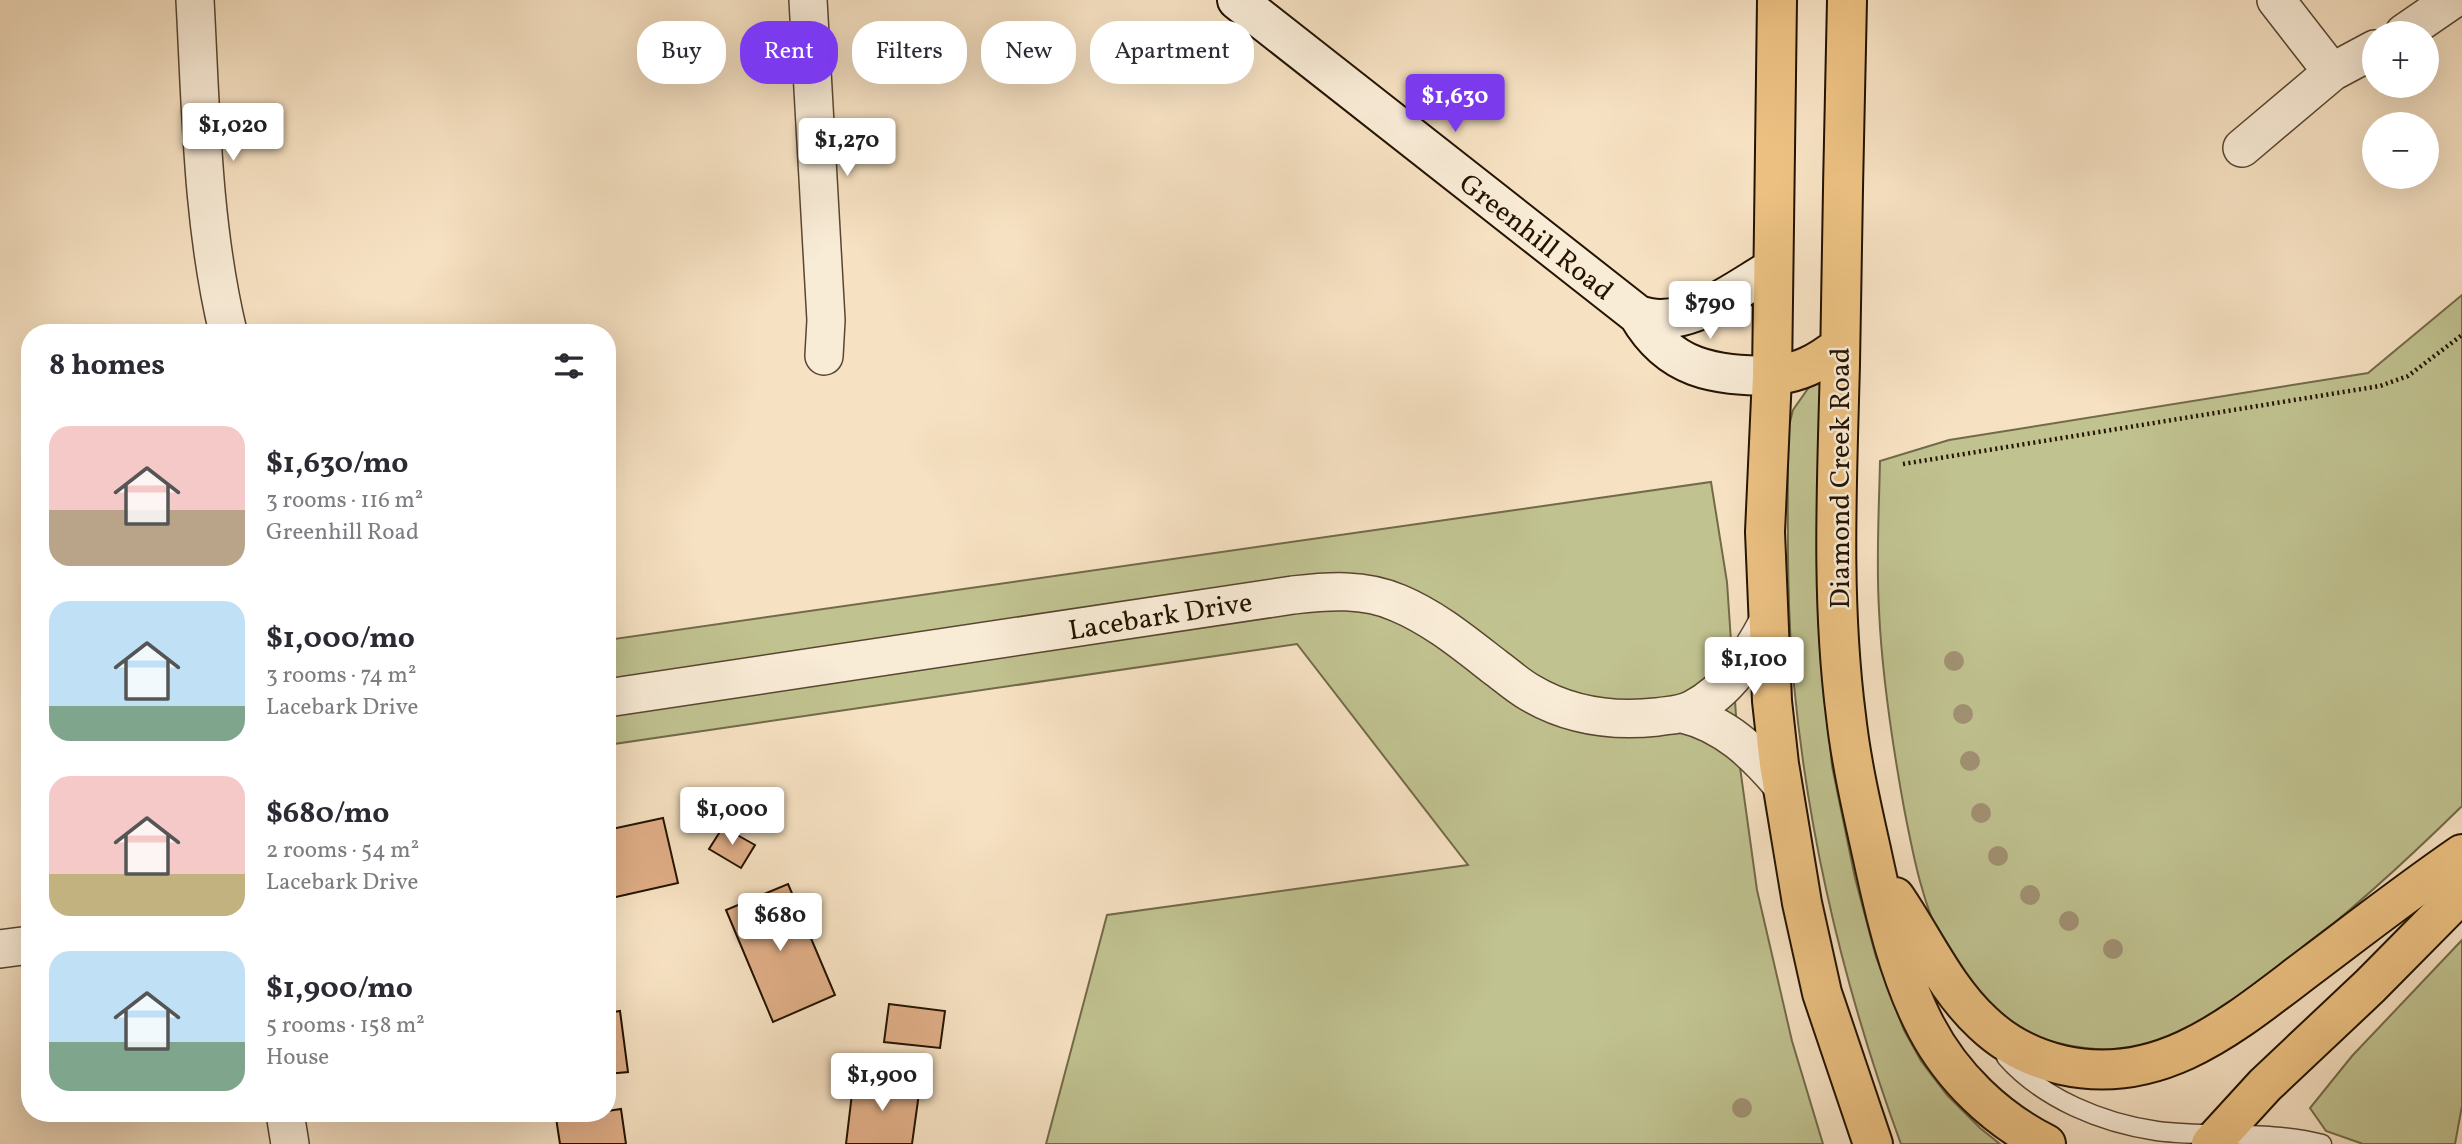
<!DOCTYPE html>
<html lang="en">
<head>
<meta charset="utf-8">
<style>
  body { margin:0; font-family:Vollkorn,serif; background:#f2f2f3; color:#2b2b33; height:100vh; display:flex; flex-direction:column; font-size:26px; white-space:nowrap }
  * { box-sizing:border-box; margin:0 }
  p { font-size:23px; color:#7c7c81 }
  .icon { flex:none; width:38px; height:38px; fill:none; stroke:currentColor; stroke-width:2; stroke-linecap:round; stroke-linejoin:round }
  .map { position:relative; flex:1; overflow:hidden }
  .drawer { position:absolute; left:21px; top:324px; width:595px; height:798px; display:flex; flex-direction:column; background:#fff; border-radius:28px; box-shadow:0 7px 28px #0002 }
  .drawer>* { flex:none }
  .guide { position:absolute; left:637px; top:21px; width:665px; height:63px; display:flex; gap:14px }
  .fabs { position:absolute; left:2362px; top:21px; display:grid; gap:14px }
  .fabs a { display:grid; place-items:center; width:77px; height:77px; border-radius:50%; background:#fff; box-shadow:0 7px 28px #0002; font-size:35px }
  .price { position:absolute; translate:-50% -60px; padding:0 16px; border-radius:7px; background:#fff; color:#222; font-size:23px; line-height:46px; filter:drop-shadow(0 2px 4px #0008) }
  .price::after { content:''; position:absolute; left:50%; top:42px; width:21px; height:16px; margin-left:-10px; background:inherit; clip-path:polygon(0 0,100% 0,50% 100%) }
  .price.current { background:#7c3aed; color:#fff }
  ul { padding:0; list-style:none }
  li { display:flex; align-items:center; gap:21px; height:175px; padding:0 28px }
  li span { display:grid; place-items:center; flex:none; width:196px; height:140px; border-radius:21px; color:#555 }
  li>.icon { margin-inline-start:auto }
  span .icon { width:84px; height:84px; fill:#fffc; stroke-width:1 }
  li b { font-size:30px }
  h2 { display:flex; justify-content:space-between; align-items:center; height:84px; padding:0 28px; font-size:30px }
  .chip { padding:0 24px; border-radius:28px; background:#fff; box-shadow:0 7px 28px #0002; font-size:24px; line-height:63px }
  .chip.current { background:#7c3aed; color:#fff }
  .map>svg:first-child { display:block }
</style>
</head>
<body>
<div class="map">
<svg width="2462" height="1144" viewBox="0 0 2462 1144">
  <rect width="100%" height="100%" fill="#f6e1c2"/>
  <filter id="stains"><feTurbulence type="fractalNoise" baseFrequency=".00286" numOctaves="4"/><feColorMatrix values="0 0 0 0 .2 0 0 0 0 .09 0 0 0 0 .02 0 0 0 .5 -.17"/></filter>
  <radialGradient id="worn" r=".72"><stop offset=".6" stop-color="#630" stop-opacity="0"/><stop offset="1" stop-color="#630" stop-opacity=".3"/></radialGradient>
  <path fill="#c0c290" stroke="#726a48" stroke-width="2" d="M2462,295V806C2403,864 2344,918 2278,968C2242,996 2206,1025 2163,1040C2129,1052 2096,1052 2062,1044C2019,1035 1988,1006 1963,972C1957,965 1950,958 1946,950C1923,907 1913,855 1904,808C1892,742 1882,676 1879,610C1876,560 1879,511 1880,461L1949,440L2368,373Z
    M1821,370L1822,658L1832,766L1855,878L1876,957L1904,1030L1921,1061L1947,1095L1980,1128L2000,1144H1901C1846,995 1809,843 1794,685C1786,600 1788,515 1788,430L1793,410Z
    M1711,482L1727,582L1739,760L1757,890L1792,1041L1823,1144H1046L1107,915L1468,865L1297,644L607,745V640Z
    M2462,940V1106L2455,1144H2363L2326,1131L2310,1108L2352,1056Z"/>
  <path fill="#e0ae87" stroke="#241300" stroke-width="2" d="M663,818L678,883L607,899V830Z
    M723,827L755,845L741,868L709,849Z
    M788,884L835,995L773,1022L726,910Z
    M889,1004L945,1011L940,1048L884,1042Z
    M620,1011L628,1072L607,1074V1013Z
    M854,1077L920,1086L912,1144H846Z
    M621,1109L626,1144H560L556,1118L607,1113V1111Z"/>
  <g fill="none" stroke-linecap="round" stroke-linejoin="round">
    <g stroke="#584630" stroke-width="21">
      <path id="lane" d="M2006,1057C2043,1099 2102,1123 2157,1131C2211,1138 2268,1130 2322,1144"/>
    </g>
    <g stroke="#584630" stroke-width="40">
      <path id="street" d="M195,0C201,111 202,224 228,332
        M808,0L826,320L824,356
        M2276,0L2332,72
        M2404,33L2452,0
        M2242,148L2332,72L2375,49
        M607,698L1293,595C1328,591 1364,588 1398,603C1434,618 1464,643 1495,667C1506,675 1517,685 1529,692C1569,716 1611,722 1657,717C1669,715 1682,715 1693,709C1729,690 1750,656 1768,622
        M1683,714C1725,724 1755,753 1782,785
        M0,949L30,945
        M285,1113L290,1144"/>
    </g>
    <g stroke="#241300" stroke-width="42">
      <path id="secondary" d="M1237,0L1638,315C1670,370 1713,375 1772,376
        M1638,315C1645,317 1653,319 1660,319C1700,319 1739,288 1772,269"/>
    </g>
    <g stroke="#241300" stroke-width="42">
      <path id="primary" d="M1777,0L1772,376L1765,532L1772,701L1779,764L1802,903L1822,993L1873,1144
        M1847,0C1844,121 1842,243 1840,364C1837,481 1831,600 1846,716C1851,762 1862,809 1872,854C1884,910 1899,976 1926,1027C1952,1077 1996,1119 2046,1144
        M1772,376C1801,372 1817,364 1840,346
        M1895,897C1924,939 1945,988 1983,1023C2005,1044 2032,1058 2062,1065C2163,1088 2237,1021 2313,964C2362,927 2411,889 2462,854"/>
    </g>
    <g stroke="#241300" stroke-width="42">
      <path id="highway" d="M2211,1144L2265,1085L2370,986L2462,893"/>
    </g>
    <path stroke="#241300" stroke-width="4.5" stroke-dasharray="2 3.5" stroke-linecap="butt" d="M1903,464L2380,386L2408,376L2462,335"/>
    <use href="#lane" stroke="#f9ecd7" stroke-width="18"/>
    <use href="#street" stroke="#f9ecd7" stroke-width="37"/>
    <use href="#secondary" stroke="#f9ecd7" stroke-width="38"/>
    <use href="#primary" stroke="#ebc081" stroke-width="38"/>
    <use href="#highway" stroke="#ebc081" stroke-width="38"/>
  </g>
  <g fill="#a19173">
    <circle cx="1954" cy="661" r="10"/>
    <circle cx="1963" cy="714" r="10"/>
    <circle cx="1970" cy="761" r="10"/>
    <circle cx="1981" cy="813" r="10"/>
    <circle cx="1998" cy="856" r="10"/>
    <circle cx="2030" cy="895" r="10"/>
    <circle cx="2069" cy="921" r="10"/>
    <circle cx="2113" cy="949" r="10"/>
    <circle cx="1742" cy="1108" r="10"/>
  </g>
  <g text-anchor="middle" stroke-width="5" stroke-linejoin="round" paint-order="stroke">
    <g font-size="28" fill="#241300" stroke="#f9ecd7">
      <text transform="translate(1537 236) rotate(38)" y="10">Greenhill Road</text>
      <text transform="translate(1839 478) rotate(-90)" y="10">Diamond Creek Road</text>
      <text transform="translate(1160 615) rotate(-9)" y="10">Lacebark Drive</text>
    </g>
  </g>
  <rect width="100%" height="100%" filter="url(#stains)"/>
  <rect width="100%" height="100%" fill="url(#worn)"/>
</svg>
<div class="fabs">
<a>+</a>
<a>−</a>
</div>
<b class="price current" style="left:1455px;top:134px">$1,630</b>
<b class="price" style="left:233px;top:163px">$1,020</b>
<b class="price" style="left:847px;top:178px">$1,270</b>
<b class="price" style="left:1710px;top:341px">$790</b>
<b class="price" style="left:1754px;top:697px">$1,100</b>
<b class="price" style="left:732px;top:847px">$1,000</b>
<b class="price" style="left:780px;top:953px">$680</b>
<b class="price" style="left:882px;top:1113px">$1,900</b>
<div class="guide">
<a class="chip">Buy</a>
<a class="chip current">Rent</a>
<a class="chip">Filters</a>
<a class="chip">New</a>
<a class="chip">Apartment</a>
</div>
<section class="drawer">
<h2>8 homes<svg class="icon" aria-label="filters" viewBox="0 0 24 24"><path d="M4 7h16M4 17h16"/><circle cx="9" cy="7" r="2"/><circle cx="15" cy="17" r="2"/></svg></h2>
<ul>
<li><span style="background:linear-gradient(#f6c9c9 60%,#b9a48a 0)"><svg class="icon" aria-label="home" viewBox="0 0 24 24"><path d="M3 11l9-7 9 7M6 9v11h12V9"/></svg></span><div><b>$1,630/mo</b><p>3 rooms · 116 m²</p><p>Greenhill Road</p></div></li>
<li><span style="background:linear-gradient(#bfe0f5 75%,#7fa58c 0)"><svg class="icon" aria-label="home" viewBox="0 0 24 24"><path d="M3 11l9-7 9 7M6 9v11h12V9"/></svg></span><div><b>$1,000/mo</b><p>3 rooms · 74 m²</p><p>Lacebark Drive</p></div></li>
<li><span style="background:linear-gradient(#f6c9c9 70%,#c2b280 0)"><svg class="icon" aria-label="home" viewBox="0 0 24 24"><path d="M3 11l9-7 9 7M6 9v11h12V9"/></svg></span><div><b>$680/mo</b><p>2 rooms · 54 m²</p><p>Lacebark Drive</p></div></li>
<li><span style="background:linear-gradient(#bfe0f5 65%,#7fa58c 0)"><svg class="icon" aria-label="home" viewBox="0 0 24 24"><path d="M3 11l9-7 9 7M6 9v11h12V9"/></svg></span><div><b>$1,900/mo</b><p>5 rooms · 158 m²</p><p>House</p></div></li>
</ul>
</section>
</div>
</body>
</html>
